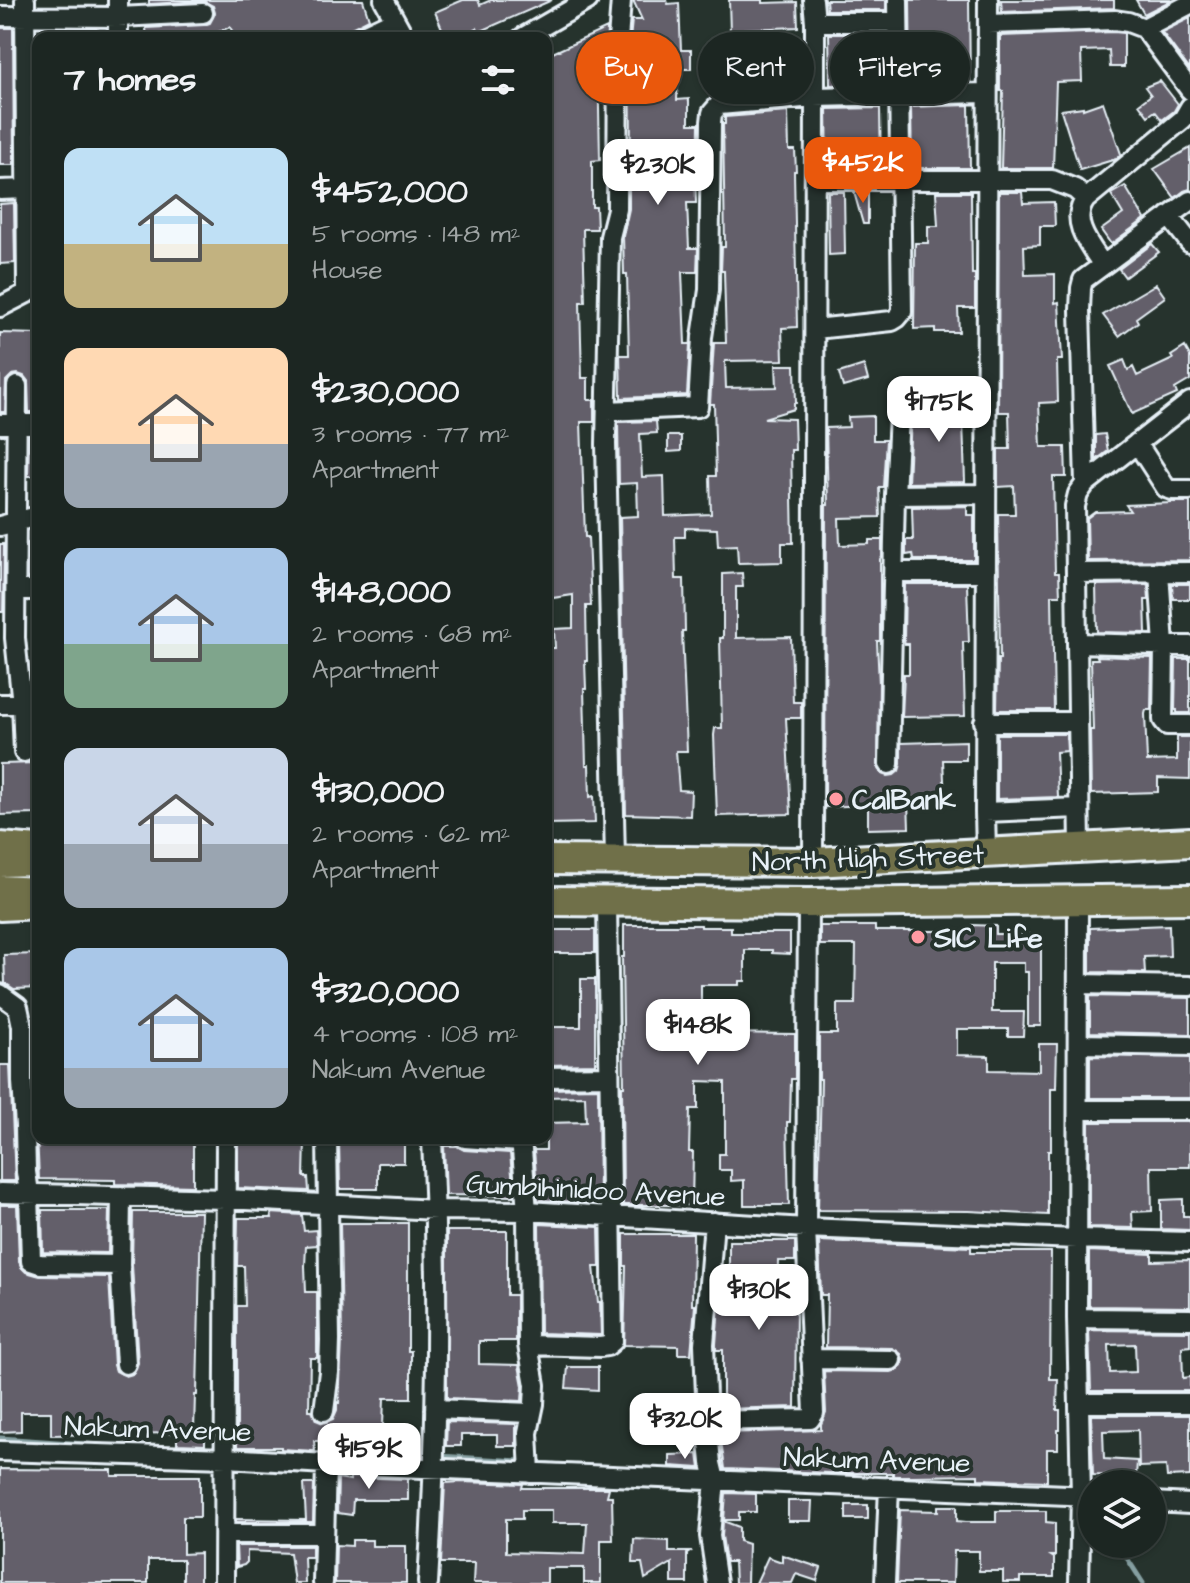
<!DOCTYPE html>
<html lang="en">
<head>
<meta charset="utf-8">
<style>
  body { margin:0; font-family:"Architects Daughter",sans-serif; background:#29322f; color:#f1f3f6; height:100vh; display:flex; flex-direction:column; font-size:30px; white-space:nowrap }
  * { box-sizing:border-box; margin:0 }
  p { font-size:26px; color:#a0a5a5 }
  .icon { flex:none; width:44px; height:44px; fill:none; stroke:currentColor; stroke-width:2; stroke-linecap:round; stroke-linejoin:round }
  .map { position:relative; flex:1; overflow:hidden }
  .side { position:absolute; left:32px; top:32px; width:520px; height:1112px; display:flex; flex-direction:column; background:#1c2622; border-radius:16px; box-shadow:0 2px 6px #0004,0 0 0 2px #3a4340 }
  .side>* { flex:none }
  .banner { position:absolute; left:576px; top:32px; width:494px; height:72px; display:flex; gap:16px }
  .tools { position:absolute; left:1078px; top:1470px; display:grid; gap:16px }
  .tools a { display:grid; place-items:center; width:88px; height:88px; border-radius:50%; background:#1c2622; box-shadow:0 2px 6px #0004,0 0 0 2px #3a4340; font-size:40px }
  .price { position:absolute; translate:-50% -68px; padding:0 18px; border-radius:16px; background:#fff; color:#222; font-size:26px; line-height:52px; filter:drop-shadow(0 2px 4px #0008) }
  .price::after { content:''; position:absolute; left:50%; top:48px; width:24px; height:18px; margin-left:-12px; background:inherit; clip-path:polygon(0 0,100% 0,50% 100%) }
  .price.on { background:#ea580c; color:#fff }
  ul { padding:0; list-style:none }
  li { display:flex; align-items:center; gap:24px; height:200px; padding:0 32px }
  li span { display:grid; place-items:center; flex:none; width:224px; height:160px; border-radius:16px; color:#555 }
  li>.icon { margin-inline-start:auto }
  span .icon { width:96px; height:96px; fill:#fffc; stroke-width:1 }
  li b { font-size:34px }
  h2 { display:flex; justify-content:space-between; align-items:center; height:96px; padding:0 32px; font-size:34px }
  .chip { padding:0 28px; border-radius:36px; background:#1c2622; box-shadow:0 2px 6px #0004,0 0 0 2px #3a4340; font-size:28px; line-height:72px }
  .chip.on { background:#ea580c; color:#fff }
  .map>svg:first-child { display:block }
</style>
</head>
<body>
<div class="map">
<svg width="1190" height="1583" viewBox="0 0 1190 1583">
  <rect width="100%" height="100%" fill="#26332d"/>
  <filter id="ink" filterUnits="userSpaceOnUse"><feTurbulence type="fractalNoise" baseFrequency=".0125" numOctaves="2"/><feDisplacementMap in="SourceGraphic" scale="16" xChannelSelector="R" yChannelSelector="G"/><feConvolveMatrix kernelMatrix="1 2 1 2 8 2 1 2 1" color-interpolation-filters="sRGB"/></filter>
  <g filter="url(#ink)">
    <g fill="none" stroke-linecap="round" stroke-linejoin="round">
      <path stroke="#859fa1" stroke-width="5" d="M0,1438L99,1445
        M311,1454H409
        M439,1456L520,1461
        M537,1463L563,1465
        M1118,1544L1143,1583"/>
    </g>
    <path fill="#645f6a" stroke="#e8f1f8" stroke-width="2" fill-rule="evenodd" d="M149,0H363L369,19L351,28L346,35L337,38H236L230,27L204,38H147L146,28L204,25L210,23L215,13L213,6L203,1L149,4Z
      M463,0H478L480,5L491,0H552L479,32L477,28L454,38H446L435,12Z
      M633,0H667L668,4L679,3L681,50H691V69H678L677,100L689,99V124H699L698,174H695L696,203H687L689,248H698L697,272H682L685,344H690L687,395L621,398L620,355H629L627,274H624L623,236L629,209V150H631L630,40L632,20H642Z
      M729,0H763V3L797,2L798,27L743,29L742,70H731V67H723L724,33H730Z
      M826,0H886V10H827Z
      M910,0H969L970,81L911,83Z
      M1001,0H1114V8L1002,12Z
      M1136,0H1172L1144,14Z
      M1190,18V70L1162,32Z
      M0,28H13L14,165H0Z
      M607,28L606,56H598L600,160L592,161V207H596L597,229H583L585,302H580L582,378H588V400H594V422H581L585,537H588L591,606H586L587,661H585L586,689H584L586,765H589L590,797L594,796L595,823L546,824V648H555L554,629L573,628V595L546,599V56Z
      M1114,32L1124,33V67H1110L1109,50L1081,51L1082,81L1056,82L1053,168H1001L1003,91H1000V36Z
      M829,34H852L853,74L881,73V83L830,85Z
      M1160,81L1178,104L1174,111L1162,120L1155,111L1148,116L1139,104L1151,95L1145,87Z
      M1103,102L1121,154L1116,159L1080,170L1061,110L1083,107V109Z
      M969,105L970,168H912L911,107Z
      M880,108L881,168H828L827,109Z
      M788,112L789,150H795L796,171H794L797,327L782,328L783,360L725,361L726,388L777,387L776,365H795L796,403H794V409L764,418L794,419L795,450H791L793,543H782V562L738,563L737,545L718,546L717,529L685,528V537H675L676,579H684L685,631H682L687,751H676L679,790L691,791L690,816L626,814L620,517L638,516L637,483L619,484L618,422L656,421L657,433L640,434L642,477L664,476L665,516L711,514L710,476H716L714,404H710L714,343H726L724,271H721L722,247H725L723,124H725V117Z
      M1190,148V189L1184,191L1175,198L1154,169Z
      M1125,186L1145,219L1111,244L1101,230L1123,214L1111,194Z
      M828,192H844L845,254L829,255Z
      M854,192H868V224H863Z
      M936,192H971V196L972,274H975V308H958L959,332H935V328L914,329L915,243H928V226H938Z
      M999,192H1022L1023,203L1054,202L1055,226H1040V245L1024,246L1025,275L1055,274V303L1059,302L1062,360H1057L1058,402L1039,403L1041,447H1065L1066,477H1053L1055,573H1059L1060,595H1052L1054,710H997L998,659H1000L998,514H1015L1014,486L998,487V449H1010L1009,412H998Z
      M14,203L15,263L0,264V204Z
      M1152,244L1159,252L1125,277L1119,269Z
      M1156,284L1165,297L1136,318L1138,322L1119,336L1103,315Z
      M0,333L38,334V412H29L28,381L24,376L18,374L12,375L6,381L5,412H0Z
      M1185,347L1190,356V380L1175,389L1177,394L1132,414L1110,366L1124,360L1128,370L1133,367L1137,376L1173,359L1171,356Z
      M864,365L868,380L843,387L839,373Z
      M975,399L974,413H968V420H963L965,482L908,483L911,415L932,414V406L952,405V400Z
      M873,416V440H886L883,487H879L880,517L839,518L840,545L869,544V540H882V556L880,559V641H877L879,684L878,769L882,774L888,776L894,775L899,771L901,764V743L966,741V760H943L945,800L908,801L909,828L868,829V805L825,807L826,505H828L826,428L849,427L848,417Z
      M1105,434L1108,451L1096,460V435Z
      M29,436H38V476H28Z
      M668,436H681V451L668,452Z
      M1171,502H1190V560L1088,561L1087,518L1095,512L1130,511L1126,505L1171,503Z
      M967,506V515H974V560H914L913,554L906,555V540H913L912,507Z
      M28,543H38V578H27Z
      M0,544H4L3,612H0Z
      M742,573L743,587H736V638L791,637L793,702H801V718H786L791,814L717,816L714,735L715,728H722L720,638H723V574Z
      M905,584H967L969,642H963L965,716L902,717L904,674H909V644H905L904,640Z
      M1148,584L1149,600H1145L1146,633L1097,632L1096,585Z
      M1172,584H1190V599H1173Z
      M1097,656L1152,658L1151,710H1146L1145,714L1147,761L1177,760V737H1190V779L1158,778V792L1091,794L1090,730H1093L1091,659H1098Z
      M1176,659H1190V713H1177V710H1175Z
      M997,734H1066L1067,751L1056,752L1058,797L997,799Z
      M38,763V814L0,815V764Z
      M624,925H701V927H731V933H790V954L772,953V950H745V981H739V985H701V1017H697L696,1047L724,1048V1033L795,1034V1079H791L790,1122H787L789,1205H744V1180L731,1181V1170H719V1154H725V1082L698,1081V1109H690L689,1152H693L692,1205H623L622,1086H624L622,957H624Z
      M972,925L996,926V934H1041V1026H1028V972H1024V963H992V1012H1024L1023,1036H1008V1029H957V1055L989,1056V1070L1039,1071V1044H1057L1056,1088H1051V1151H1048V1215L969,1211L818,1210L821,1079H819V1034H837V1004H855L856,945H820V926H875V931H972Z
      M1169,925L1170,956L1144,957L1145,973L1090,972V928Z
      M546,930H595V953H546Z
      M38,954V988L14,989L5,983L4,955Z
      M581,979H595V1064L546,1065V1027H581Z
      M1090,996L1190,998V1034L1090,1032Z
      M1090,1056L1190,1058V1098H1090Z
      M0,1065H10L15,1181H0Z
      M34,1065H38V1138H193V1186L115,1184V1180L39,1179Z
      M598,1088L599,1203L538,1200L534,1150H546V1123L586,1122L585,1096L546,1097V1089Z
      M1089,1122H1190V1167H1151L1152,1211L1132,1212L1133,1228L1089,1227Z
      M238,1138L305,1140L304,1177H308L309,1191L238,1188Z
      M339,1141H404V1163H378V1189H340Z
      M444,1146H457L464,1150L510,1153L514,1196L446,1195Z
      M1183,1199V1216H1190V1230L1161,1229V1200Z
      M0,1205H17L19,1261L21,1267L26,1272L40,1276L109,1277L114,1365L116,1371L126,1376L133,1374L138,1363L132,1265L133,1212H201L197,1395H195L194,1430H205V1445L177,1444V1433L51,1435V1412H21V1431L0,1432Z
      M42,1210H109L108,1253L43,1252Z
      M271,1213L302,1215L304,1231L316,1230L317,1245L306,1246L305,1266L306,1292H317V1358H310L309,1410H312L316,1420L323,1423L333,1419L337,1410V1403H339L342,1340L340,1223H408V1351H411V1398H384L383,1426L405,1427V1445H370V1441H314L315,1451L281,1449V1447H237V1306H245L244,1266H237L238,1218H272Z
      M539,1224L599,1227L600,1267H594L598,1302H600L601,1335L540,1333Z
      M447,1231H507V1295H516V1341H479V1364L519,1365L523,1386L522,1401L447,1398Z
      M624,1234H693L692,1305H695L691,1354H678V1346L624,1345L626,1266H624Z
      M729,1241H795V1261H778L777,1305H796L795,1407L723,1409V1350H716V1344L719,1305H745V1299L750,1298V1269H729Z
      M819,1241L971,1247V1252H1051L1050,1379H1058L1057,1410H1060V1430H1058V1449H1047V1481L978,1479V1475L913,1476H893V1473H830L725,1469L720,1433L821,1430V1424L826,1412L824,1371L891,1372L898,1370L902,1365L903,1359L901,1354L892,1348L826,1347L827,1295H821Z
      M1089,1251L1152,1254V1261L1190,1260V1307L1089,1306Z
      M1089,1330L1190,1331V1346L1182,1347L1183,1378L1190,1377V1391H1091ZM1135,1344L1136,1372L1110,1373L1109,1345Z
      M568,1367H598V1390L566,1388Z
      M1091,1415H1190V1476L1167,1477L1166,1466L1139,1467L1138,1430L1103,1431L1104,1459L1137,1461L1136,1477L1093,1475Z
      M447,1422L516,1424V1446H497V1435H461V1446H446Z
      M698,1454L700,1468L670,1466V1455Z
      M0,1469L112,1470V1476H200V1517H183V1554L200,1553V1583H183V1560H148V1583H0Z
      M350,1477L408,1479V1500H353L352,1515L337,1513L338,1478L350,1480Z
      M460,1482L523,1484L522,1488H609L607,1496H612L613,1540H601V1583H584V1568H547V1583H473L474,1563H441L445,1483ZM522,1510H552V1523H587L585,1554L506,1552V1519H522Z
      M304,1484H314L313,1522H236V1519L306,1520Z
      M726,1493L756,1494V1512H739V1520H724Z
      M788,1501H812L811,1521H788Z
      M846,1505H868V1519H846Z
      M938,1506H957V1521L966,1522H996V1511H1046V1522L1055,1523V1556H1051L1054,1558V1577H1020V1582H1003V1571H979V1551H954L953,1583H897L900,1510L938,1511Z
      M723,1521L739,1527V1541L748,1544L747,1583H735L734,1562H726L722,1536Z
      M634,1539L669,1541V1552H690L687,1554V1583H672V1563L645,1579L642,1563H633Z
      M352,1540H372V1546H406V1583H335L336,1545L352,1546Z
      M236,1546H312V1557H304L305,1583H294L290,1553L247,1551V1562L244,1565L237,1567Z
      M782,1555L821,1568L817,1581L796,1574L792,1583H756L768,1557L782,1562Z"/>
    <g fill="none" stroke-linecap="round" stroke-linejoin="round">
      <g stroke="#e8f1f8" stroke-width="24">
        <path id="minor" d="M25,0L27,293
          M118,0V38
          M384,0L405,38
          M988,0L985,812L1079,808
          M0,16L118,17L203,13
          M815,22H898
          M988,24L1115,20L1128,22L1144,28L1190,90
          M1144,28L1190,4
          M357,38L395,20
          M522,38L588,0
          M815,180H1052L1075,189L1086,199
          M0,190L26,189
          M1169,216L1190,243
          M1103,265C1091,247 1068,221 1086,199L1183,119L1190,107
          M0,307L35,289
          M815,329L892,321L897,318L902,312L898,0
          M17,386L15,638L22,704L24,752
          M607,411L698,407L702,337L709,290L711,122L712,113L719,105L815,97L987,93
          M0,424H38
          M1137,443L1166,488L1172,490H1190
          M1085,484L1080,310L1081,288L1083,280L1190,201
          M895,495L985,494
          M0,526L38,516
          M895,572H985
          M1159,572L1164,645L1163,720L1167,725H1190
          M1076,573L1190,572
          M16,590H38
          M1077,643L1190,646
          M0,704L38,703
          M984,722H1078
          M889,764L895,495L899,415
          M985,812L986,852
          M1080,848L1075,506L1078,494L1085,484L1190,402
          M615,860L606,444L610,237L617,209L618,40L621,0
          M813,862L815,97V22L813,0
          M1078,900L1077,1318L1081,1495L1079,1583
          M1078,984L1190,986
          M0,994L18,1007L22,1026V1082L25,1126L26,1172L29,1193L31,1261L40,1264L120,1265
          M1078,1044L1190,1046
          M546,1077L608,1076
          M1078,1110H1190
          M465,1138L521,1142
          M521,1138L527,1211L528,1345L535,1385L534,1404L528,1433L530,1473
          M0,1193L225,1199L436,1210L527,1211L806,1228L1077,1239L1190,1242
          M121,1196L120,1265L126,1364
          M1077,1318L1190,1319
          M528,1345L601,1347L607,1346L613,1341L607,901
          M811,1359L891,1360
          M1079,1403H1190
          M435,1409L531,1413
          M324,1411L329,1372L330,1340L327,1138
          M707,1421L704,1344L714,1222
          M0,1451L226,1458L326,1464L1092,1496
          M1152,1502L1190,1504
          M225,1534H324
          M224,1583L226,1138
          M323,1583L326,1464
          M428,1583C437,1435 439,1286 432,1138
          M717,1583L710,1536L715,1480L711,1463L707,1421L810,1419L814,1413L806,1228L808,903
          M885,1583L889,1487"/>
      </g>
      <g stroke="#e8f1f8" stroke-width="30">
        <path id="major" d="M0,845L38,848
          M0,908L38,906"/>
      </g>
      <g stroke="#e8f1f8" stroke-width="34">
        <path id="highway" d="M546,860L813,862L1190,842
          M0,862L38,861
          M0,890L38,892
          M546,901L808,903L1190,899"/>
      </g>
      <use href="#minor" stroke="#26332d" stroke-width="18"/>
      <use href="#major" stroke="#70704a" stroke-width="24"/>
      <use href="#highway" stroke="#70704a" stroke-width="28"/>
    </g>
  </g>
  <g fill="#ff9aa2" stroke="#26332d" stroke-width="3">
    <circle cx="836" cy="799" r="8"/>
    <circle cx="918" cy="937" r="8"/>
  </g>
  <g text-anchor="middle" stroke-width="8" stroke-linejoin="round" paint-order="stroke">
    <g font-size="28" font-weight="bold" fill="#e8f1f8" stroke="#26332d" text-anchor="start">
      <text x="852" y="809">CalBank</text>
      <text x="934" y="947">SIC Life</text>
    </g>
    <g font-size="28" fill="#e8f1f8" stroke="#26332d">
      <text transform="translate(868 857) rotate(-2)" y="10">North High Street</text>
      <text transform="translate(596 1189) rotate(3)" y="10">Gumbihinidoo Avenue</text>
      <text transform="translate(158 1428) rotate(2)" y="10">Nakum Avenue</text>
      <text transform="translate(877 1459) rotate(2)" y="10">Nakum Avenue</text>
    </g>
  </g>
</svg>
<div class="tools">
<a><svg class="icon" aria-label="layers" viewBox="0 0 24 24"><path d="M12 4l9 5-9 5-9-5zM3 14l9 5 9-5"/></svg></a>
</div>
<b class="price on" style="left:863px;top:205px">$452K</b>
<b class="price" style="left:658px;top:207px">$230K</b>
<b class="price" style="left:939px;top:444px">$175K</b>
<b class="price" style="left:698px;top:1067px">$148K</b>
<b class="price" style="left:759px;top:1332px">$130K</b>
<b class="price" style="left:685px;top:1461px">$320K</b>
<b class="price" style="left:369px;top:1491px">$159K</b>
<div class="banner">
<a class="chip on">Buy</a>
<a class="chip">Rent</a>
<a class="chip">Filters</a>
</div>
<section class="side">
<h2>7 homes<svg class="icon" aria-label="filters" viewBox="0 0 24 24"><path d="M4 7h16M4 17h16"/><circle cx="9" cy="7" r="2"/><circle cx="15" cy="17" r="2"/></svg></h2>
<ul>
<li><span style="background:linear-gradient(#bfe0f5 60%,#c2b280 0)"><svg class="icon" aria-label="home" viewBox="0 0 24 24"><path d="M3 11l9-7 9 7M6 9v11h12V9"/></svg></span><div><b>$452,000</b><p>5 rooms · 148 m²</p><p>House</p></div></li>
<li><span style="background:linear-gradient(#ffd9b3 60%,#9aa5b1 0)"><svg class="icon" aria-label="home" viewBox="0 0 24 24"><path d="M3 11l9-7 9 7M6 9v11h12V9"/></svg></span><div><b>$230,000</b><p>3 rooms · 77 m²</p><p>Apartment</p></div></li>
<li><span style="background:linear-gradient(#a9c7e8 60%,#7fa58c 0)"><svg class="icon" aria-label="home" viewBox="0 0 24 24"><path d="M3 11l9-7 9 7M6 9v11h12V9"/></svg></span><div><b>$148,000</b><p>2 rooms · 68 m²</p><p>Apartment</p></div></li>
<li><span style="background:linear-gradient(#c9d6e8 60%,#9aa5b1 0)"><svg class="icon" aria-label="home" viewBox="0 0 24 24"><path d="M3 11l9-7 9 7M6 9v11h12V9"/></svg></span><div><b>$130,000</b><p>2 rooms · 62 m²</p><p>Apartment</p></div></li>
<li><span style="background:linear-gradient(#a9c7e8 75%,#9aa5b1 0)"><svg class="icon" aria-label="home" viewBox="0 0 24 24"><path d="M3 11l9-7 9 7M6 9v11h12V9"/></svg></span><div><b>$320,000</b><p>4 rooms · 108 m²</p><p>Nakum Avenue</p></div></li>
</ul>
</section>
</div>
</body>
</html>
